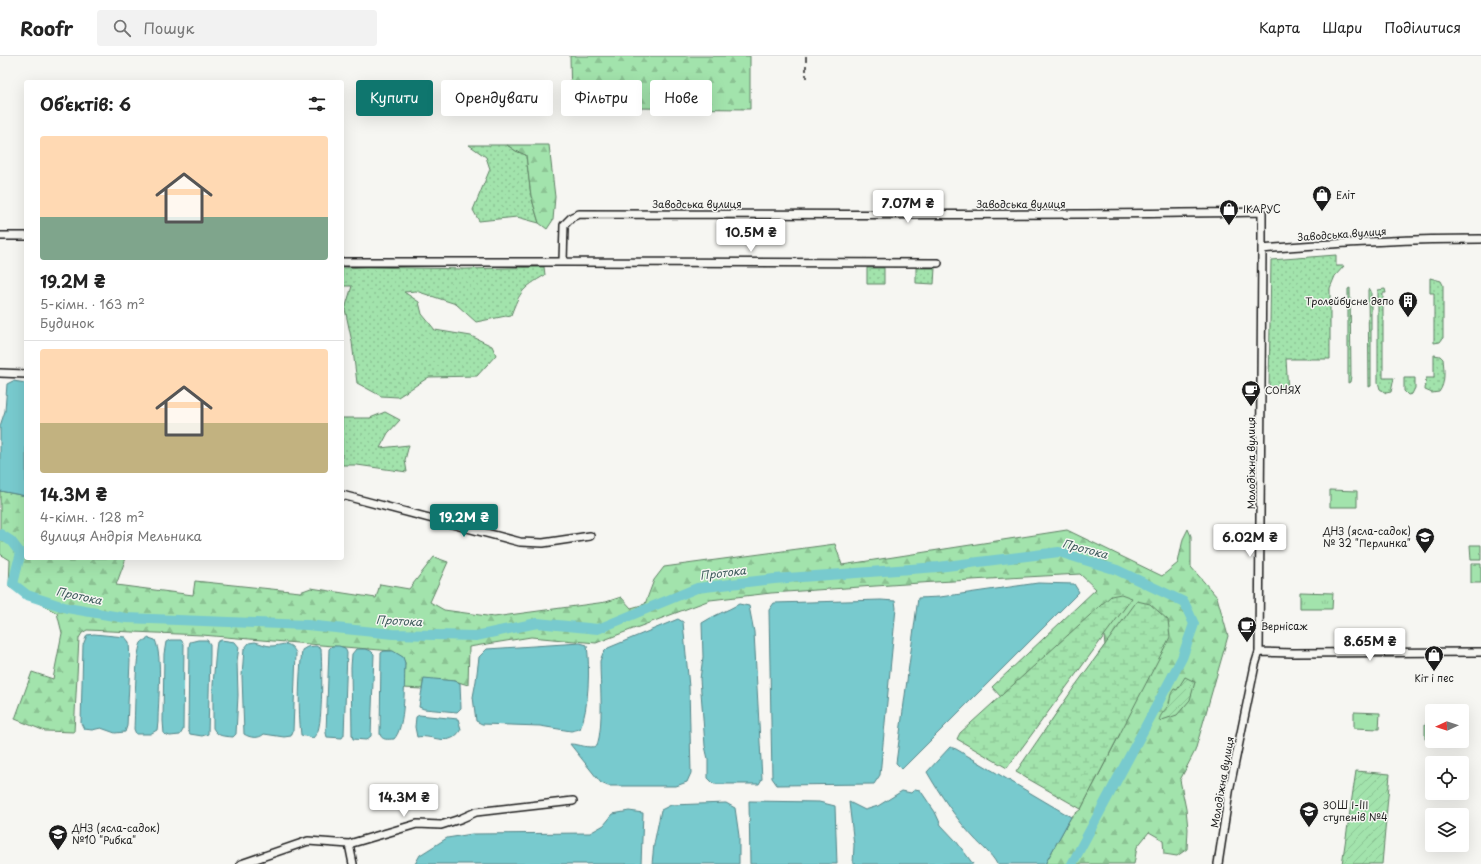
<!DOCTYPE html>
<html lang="uk">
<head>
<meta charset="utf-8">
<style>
  body { margin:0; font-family:"Playpen Sans",sans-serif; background:#f2f2f2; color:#222; height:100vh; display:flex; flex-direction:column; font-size:15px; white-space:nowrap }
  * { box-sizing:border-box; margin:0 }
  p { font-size:13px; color:#767676 }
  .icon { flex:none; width:22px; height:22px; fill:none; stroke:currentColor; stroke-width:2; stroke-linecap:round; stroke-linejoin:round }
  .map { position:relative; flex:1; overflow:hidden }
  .panel { position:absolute; left:24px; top:24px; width:320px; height:480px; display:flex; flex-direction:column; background:#fff; border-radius:4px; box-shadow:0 4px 16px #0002 }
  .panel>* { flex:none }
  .hud { position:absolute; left:356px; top:24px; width:380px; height:36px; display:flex; gap:8px }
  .needle { width:26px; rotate:267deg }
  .fabs { position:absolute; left:1425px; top:648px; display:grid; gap:8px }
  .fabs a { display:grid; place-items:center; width:44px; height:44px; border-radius:4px; background:#fff; box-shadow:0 4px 16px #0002; font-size:20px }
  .price { position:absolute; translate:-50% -34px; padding:0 9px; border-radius:4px; background:#fff; color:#222; font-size:13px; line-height:26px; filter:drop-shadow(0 1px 2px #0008) }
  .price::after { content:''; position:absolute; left:50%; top:24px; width:12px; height:9px; margin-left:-6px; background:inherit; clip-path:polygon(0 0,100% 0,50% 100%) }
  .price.active { background:#0f766e; color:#fff }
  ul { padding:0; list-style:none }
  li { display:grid; align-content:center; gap:8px; height:212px; padding:0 16px }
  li+li { border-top:1px solid #e0e0e0 }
  li span { display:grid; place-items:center; height:124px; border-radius:4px; color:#555 }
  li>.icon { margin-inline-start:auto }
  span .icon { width:72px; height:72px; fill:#fffc; stroke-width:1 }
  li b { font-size:17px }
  h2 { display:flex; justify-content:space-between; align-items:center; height:48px; padding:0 16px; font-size:17px }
  .chip { padding:0 14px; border-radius:4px; background:#fff; box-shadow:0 4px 16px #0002; font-size:14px; line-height:36px }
  .chip.active { background:#0f766e; color:#fff }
  header { display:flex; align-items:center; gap:24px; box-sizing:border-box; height:56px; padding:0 20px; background:#fff; border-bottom:1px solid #e0e0e0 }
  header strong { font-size:19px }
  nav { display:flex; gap:22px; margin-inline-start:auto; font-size:14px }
  .search { width:280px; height:36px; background:#f2f2f2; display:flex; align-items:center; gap:10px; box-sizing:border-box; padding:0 14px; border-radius:4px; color:#767676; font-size:15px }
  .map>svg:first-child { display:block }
</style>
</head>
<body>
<header>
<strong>Roofr</strong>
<div class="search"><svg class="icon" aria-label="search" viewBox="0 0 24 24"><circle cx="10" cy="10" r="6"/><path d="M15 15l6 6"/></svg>Пошук</div>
<nav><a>Карта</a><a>Шари</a><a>Поділитися</a></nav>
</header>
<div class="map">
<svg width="1481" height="808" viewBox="0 0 1481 808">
  <defs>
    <pattern id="grass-dots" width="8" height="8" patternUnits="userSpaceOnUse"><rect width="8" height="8" fill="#a2e3ac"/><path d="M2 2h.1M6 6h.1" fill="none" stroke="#8bc293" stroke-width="1.8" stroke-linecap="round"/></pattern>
    <pattern id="forest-firs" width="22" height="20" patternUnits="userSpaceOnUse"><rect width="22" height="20" fill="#a2e3ac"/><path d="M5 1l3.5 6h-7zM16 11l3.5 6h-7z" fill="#8bc293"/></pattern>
    <pattern id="wetland-marsh" width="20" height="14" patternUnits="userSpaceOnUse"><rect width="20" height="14" fill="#a2e3ac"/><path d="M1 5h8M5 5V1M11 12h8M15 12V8" fill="none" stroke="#8bc293"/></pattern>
    <pattern id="park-tufts" width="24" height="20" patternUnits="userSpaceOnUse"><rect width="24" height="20" fill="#a2e3ac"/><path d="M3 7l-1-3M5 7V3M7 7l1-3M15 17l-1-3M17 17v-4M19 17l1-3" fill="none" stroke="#8bc293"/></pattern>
    <pattern id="garden-furrows" width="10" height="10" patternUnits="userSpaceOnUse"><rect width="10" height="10" fill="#a2e3ac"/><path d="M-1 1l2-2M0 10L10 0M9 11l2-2" fill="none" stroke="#8bc293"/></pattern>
  </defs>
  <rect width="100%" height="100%" fill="#f6f6f2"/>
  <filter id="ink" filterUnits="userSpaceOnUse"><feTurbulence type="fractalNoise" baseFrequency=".025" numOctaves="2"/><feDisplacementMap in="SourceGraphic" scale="8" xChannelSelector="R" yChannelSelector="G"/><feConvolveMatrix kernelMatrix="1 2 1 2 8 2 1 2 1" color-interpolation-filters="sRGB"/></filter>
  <g filter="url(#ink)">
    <path fill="url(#grass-dots)" stroke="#5f8064" d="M469,89H507L516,95L526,99L531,140L539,167L517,161L479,165L473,154L490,113L486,101Z
      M1336,199V210H1344L1335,220L1330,232V303H1286L1288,336L1269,331L1271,204Z
      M367,211L465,213L544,211L545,219C523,232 520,235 511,259L476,266L456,248L416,235L404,236L419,246L422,258L435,274L471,280L492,290L496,299L477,320L429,321L398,341L381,340L357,327L352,286L345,253L352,230H342V212Z
      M867,212H884V228H867Z
      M916,212H935L934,228L916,227Z
      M1430,222L1441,225L1443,229V282L1440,286L1434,287V237H1430Z
      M1350,232L1351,320L1350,326L1348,327V233Z
      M1369,232L1371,235V330L1369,331L1368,234Z
      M1385,233L1386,237H1383V322H1394L1391,336L1386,337L1380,333L1378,326V234Z
      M1434,299L1440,300L1443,303C1444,313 1446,327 1439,336L1432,337L1425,334L1426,322H1434Z
      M1404,322H1415V332L1412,338L1408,339L1404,335Z
      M385,356L400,364L388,377L380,392L409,389L405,404L407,416L357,409H342V362H370Z"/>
    <path fill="url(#forest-firs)" stroke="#5f8064" d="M570,0H750V53L633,52L597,42L590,47L577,50L571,46Z
      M507,89H549L555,141L553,164L547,173L539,167L531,140L526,99L516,95Z
      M0,435L26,440V502H126L116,529L193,539L195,525L300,536L311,532L376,542L380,528L409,533L434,501L448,506L430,546L444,554L494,561L606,546L621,541L631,552L645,548L654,524L664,511L835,488L842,509L1067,474L1162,520L1178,507L1183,483L1188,473L1191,480V511L1217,541L1228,580L1195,695L1180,724L1186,753L1188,773L1187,793L1177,800L1164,798L1163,784L1149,776L1137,791L1134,808H1045L1071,761L1081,753L1120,678L1047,671L1105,589L1104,580L1005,653L1001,641L992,631L1096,533L1080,518L935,526L771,537L710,544L596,587L531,581L469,591L468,629L455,625L424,623L422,633L403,632L405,607L402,601L392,595L202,579L87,574L82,577L79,582L74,676L45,675L15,663L32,616L53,623L62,577L57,557L9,531L10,504L0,498Z"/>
    <path fill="url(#wetland-marsh)" stroke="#5f8064" d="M1121,538L1132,542L1007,712L957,683L960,677L1111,540Z
      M1137,545L1150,548L1168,564L1170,581L1081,753L1016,716L1075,630Z"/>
    <path fill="url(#park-tufts)" stroke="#5f8064" d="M1300,536L1333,537L1332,553H1300Z
      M1425,668H1432V684L1425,683Z"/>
    <path fill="url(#garden-furrows)" stroke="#5f8064" d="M1185,621L1195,626L1190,644L1177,659L1159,665C1160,658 1165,655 1169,648C1171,642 1169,640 1174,633L1177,634Z
      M1356,715L1390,718L1382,808H1342Z"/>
    <path fill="#a2e3ac" stroke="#5f8064" d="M1330,434L1357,435V451H1330Z
      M1470,489H1481V504H1471Z
      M1471,508H1481V527H1471Z
      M1354,656L1380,657L1379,673L1354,672Z"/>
    <path fill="#78cace" stroke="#538487" d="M13,325L26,327V440L0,435V370L5,355L7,328Z
      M1038,527L1074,528L1079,536L902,713L896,707L918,542L940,541Z
      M881,544L895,545L896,552L880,719L874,728L777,729L772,722L769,554L774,547Z
      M739,548L749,550L754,576L762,723L759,728H714L708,722V703L705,690L703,662L700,623L703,601L702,567C714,559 727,555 739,548Z
      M678,563L683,566L689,631L691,717L687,726L676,730H608L601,727L570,688C580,688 587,693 597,690C604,668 600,630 600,605L603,597L608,592Z
      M94,578L125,581L129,586L130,605L127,670L125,676L115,677L101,672L92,674L84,673L81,667L83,589L87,579Z
      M149,582L155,584C163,601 158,646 158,666L157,674L150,678H136L134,673C135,656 135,599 141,587C143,584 146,584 149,582Z
      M170,584H181L184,588L183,674L180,679L170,680L164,678L163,665L164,598L166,586Z
      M198,584H207L210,588V598L208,678L202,680L190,678L188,674L189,591L190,586Z
      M221,584L235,586L239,591L237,605L238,639L236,678L233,681C223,680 218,681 213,672V629L216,593L217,586Z
      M255,586C260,587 266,590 271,590C282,590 289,583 296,597L293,675L291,680L284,681L264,678C259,683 250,682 244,678L242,620L244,593L249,587Z
      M580,587L587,589C590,611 589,653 580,673L571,675L540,670L482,668L476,665L473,641L476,625L479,601L487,593Z
      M316,590L321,593C322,609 323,666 317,677C316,679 314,680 313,682L301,679C298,652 299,622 302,594L307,591Z
      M332,590H339L345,592L347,597L344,679L342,682L327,681L326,677L329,593Z
      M356,593C364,593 369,592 374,598L371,680L366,684L353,683L352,679L351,611L352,598Z
      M384,595H393L403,601L405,607C404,625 406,671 394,683C388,683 382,685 380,678L381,597Z
      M424,622L455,625L460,627L461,652L457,656L424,653L419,651Z
      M419,659L458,663L461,673C450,693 433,678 417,681L415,671L416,661Z
      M950,691L956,693L1071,761L1045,808H997C991,797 982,791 974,782C957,764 939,737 927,716Z
      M915,733L920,734L935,756L941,769L956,785L973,808H853L854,789L849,746L865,754L878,750L902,735L911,737Z
      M749,745L819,746L835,750L837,808H750Z
      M726,747L735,752L739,780V808H652L654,788L661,754L671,749Z
      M629,755L643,757L641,808H415L420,799L447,782L472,778L590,777L604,769L613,758Z"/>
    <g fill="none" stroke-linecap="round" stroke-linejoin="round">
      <path stroke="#78cace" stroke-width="10" d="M0,478L11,485L21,498L18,507L13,528L27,539L67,552L126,562L307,569L393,578L476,580L537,567L598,573L697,532L774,523L938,511L1059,496L1117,514L1184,546L1194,568L1182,602L1072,808"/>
      <g stroke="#1c1c1c" stroke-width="10">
        <path id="street" d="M0,180H26
          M342,206H563L564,169L572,161L579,158C807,158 1034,160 1262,156V193C1335,187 1408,183 1481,183
          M563,206L938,207
          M0,317L26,318
          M342,439L520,486L543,487L590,480
          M1259,596L1293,597L1481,596
          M349,788L353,808
          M241,808L308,785L349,788L417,768L441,769L460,763L476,756L573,745
          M1218,808L1230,730L1255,609L1259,596L1262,193"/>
      </g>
      <use href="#street" stroke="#f6f6f2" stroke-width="7"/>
      <path stroke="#1c1c1c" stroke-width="1.5" stroke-dasharray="6 3" stroke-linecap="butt" d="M806,0V22"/>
    </g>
  </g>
  <defs>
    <g id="shop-pin" transform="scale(1)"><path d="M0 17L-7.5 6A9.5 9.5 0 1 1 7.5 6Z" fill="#1c1c1c" stroke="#f6f6f2"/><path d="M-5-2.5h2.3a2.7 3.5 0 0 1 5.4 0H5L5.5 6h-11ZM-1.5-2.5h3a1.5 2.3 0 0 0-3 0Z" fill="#fff"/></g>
    <g id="building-pin" transform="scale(1)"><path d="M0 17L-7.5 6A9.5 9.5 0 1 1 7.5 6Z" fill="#1c1c1c" stroke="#f6f6f2"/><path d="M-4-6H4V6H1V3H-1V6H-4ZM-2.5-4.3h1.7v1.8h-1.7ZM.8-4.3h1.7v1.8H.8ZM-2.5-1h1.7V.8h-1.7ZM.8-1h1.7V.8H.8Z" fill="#fff"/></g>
    <g id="cafe-pin" transform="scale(1)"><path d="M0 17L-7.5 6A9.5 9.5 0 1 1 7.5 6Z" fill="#1c1c1c" stroke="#f6f6f2"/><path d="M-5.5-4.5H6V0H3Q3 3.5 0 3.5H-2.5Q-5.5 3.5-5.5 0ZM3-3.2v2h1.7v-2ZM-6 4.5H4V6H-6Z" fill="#fff"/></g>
    <g id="school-pin" transform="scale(1)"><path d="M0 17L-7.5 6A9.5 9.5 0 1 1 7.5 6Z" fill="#1c1c1c" stroke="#f6f6f2"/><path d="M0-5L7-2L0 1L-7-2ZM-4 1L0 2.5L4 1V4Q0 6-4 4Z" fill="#fff"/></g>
  </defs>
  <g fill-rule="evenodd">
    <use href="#shop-pin" x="1322" y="139"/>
    <use href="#shop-pin" x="1229" y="153"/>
    <use href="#building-pin" x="1408" y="245"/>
    <use href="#cafe-pin" x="1251" y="334"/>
    <use href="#school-pin" x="1425" y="481"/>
    <use href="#cafe-pin" x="1247" y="570"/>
    <use href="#shop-pin" x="1434" y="599"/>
    <use href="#school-pin" x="1309" y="755"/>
    <use href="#school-pin" x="58" y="778"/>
  </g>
  <g text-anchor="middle" stroke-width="3" stroke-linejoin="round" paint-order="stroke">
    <g font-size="10" fill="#1c1c1c" stroke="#f6f6f2" text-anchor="start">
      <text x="1336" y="143">Еліт</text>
      <text x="1243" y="157">ІКАРУС</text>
      <text x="1394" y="249" text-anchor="end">Тролейбусне депо</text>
      <text x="1265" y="338">СОНЯХ</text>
      <text x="1411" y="479" text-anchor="end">ДНЗ (ясла-садок)<tspan x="1411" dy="12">№ 32 "Перлинка"</tspan></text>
      <text x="1261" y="574">Вернісаж</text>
      <text x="1434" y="626" text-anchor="middle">Кіт і пес</text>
      <text x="1323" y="753">ЗОШ І-ІІІ<tspan x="1323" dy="12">ступенів №4</tspan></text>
      <text x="72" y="776">ДНЗ (ясла-садок)<tspan x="72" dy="12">№10 "Рибка"</tspan></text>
    </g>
    <g font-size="10" fill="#1c1c1c" stroke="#f6f6f2">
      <text x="697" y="152">Заводська вулиця</text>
      <text x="1021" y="152">Заводська вулиця</text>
      <text transform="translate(1342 178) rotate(-4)" y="4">Заводська вулиця</text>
      <text transform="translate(1251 407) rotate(-90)" y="4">Молодіжна вулиця</text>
      <text transform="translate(1222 726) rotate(-80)" y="4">Молодіжна вулиця</text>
    </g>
    <g font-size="11" font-style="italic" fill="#3c595a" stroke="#f6f6f2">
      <text transform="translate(1085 493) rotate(15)" y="4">Протока</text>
      <text transform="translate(723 517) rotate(-7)" y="4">Протока</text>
      <text transform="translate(79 540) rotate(12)" y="4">Протока</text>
      <text transform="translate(399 565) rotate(3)" y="4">Протока</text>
    </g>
  </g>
</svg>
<div class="fabs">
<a><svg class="needle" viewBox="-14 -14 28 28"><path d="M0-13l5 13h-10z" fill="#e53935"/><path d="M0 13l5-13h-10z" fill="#767676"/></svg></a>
<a><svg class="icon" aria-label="locate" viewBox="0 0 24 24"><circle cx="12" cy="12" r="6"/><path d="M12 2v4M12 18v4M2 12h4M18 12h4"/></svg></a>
<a><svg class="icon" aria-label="layers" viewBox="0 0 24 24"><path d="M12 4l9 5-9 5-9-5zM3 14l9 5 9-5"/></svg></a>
</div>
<b class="price" style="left:908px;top:168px">7.07M ₴</b>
<b class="price" style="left:751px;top:197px">10.5M ₴</b>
<b class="price active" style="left:464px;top:482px">19.2M ₴</b>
<b class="price" style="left:1250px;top:502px">6.02M ₴</b>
<b class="price" style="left:1370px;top:606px">8.65M ₴</b>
<b class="price" style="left:404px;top:762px">14.3M ₴</b>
<div class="hud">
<a class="chip active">Купити</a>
<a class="chip">Орендувати</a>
<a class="chip">Фільтри</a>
<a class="chip">Нове</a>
</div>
<section class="panel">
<h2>Об’єктів: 6<svg class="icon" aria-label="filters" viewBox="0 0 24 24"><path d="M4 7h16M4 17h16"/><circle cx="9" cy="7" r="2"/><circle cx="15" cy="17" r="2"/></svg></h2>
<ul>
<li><span style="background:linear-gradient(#ffd9b3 65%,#7fa58c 0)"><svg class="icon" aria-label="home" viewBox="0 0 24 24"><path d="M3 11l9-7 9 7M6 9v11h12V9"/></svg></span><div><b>19.2M ₴</b><p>5-кімн. · 163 m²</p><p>Будинок</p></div></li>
<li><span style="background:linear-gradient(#ffd9b3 60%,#c2b280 0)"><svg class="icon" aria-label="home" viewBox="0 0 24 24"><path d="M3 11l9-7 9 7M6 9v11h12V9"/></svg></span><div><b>14.3M ₴</b><p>4-кімн. · 128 m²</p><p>вулиця Андрія Мельника</p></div></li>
</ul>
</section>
</div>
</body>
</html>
